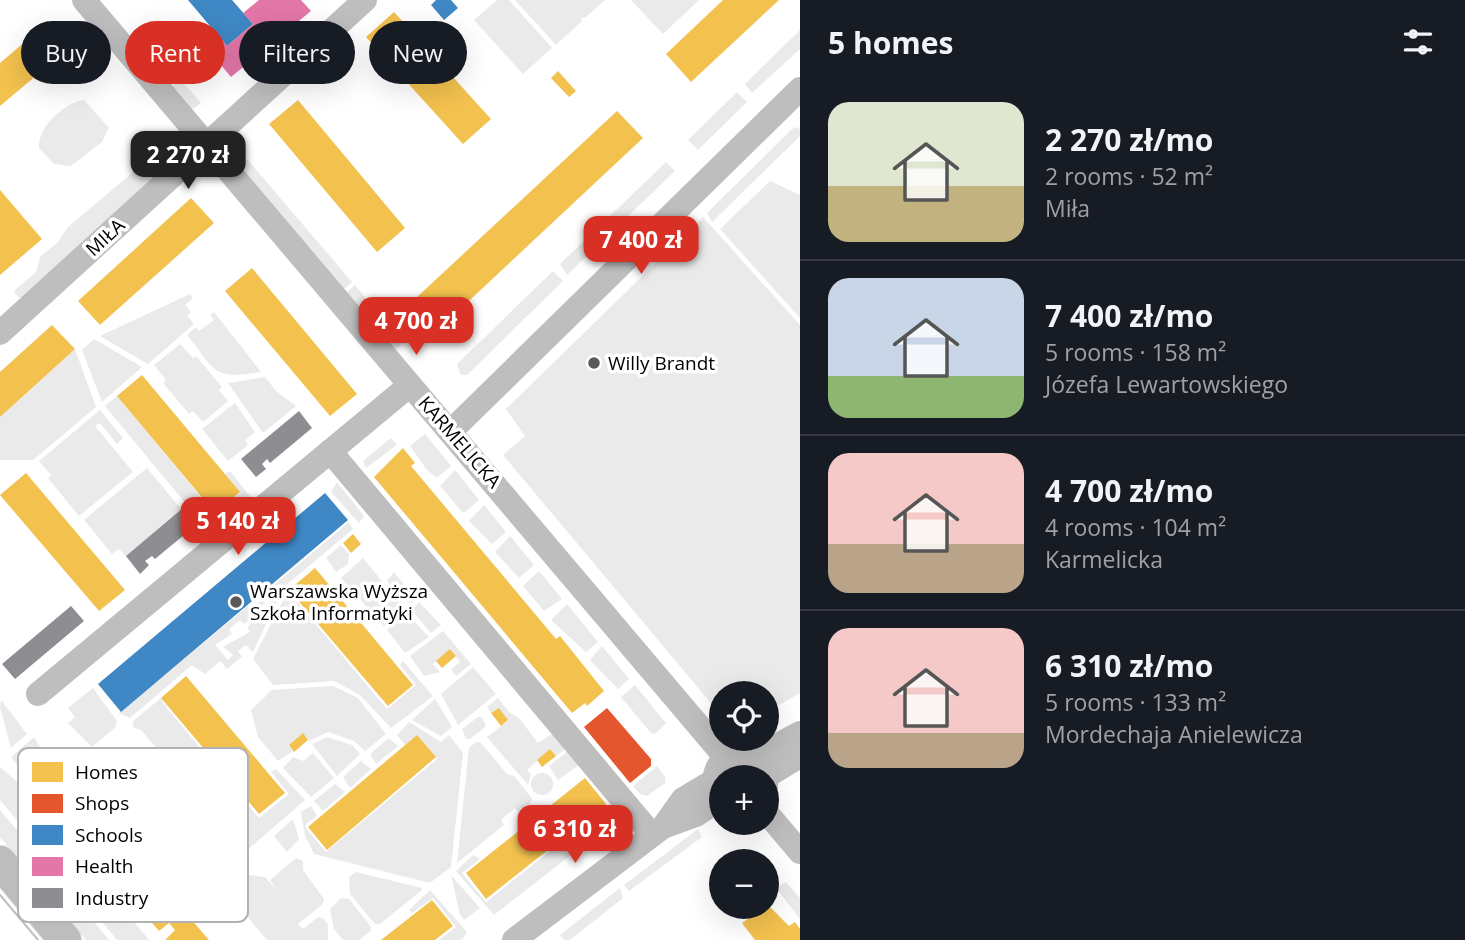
<!DOCTYPE html>
<html lang="en">
<head>
<meta charset="utf-8">
<style>
  body { margin:0; font-family:"Open Sans",sans-serif; background:#20242c; color:#f1f3f6; height:100vh; display:flex; flex-direction:column; font-size:26px; white-space:nowrap }
  * { box-sizing:border-box; margin:0 }
  p { font-size:23px; color:#9ea1a6 }
  .icon { flex:none; width:38px; height:38px; fill:none; stroke:currentColor; stroke-width:2; stroke-linecap:round; stroke-linejoin:round }
  .map { position:relative; flex:1; overflow:hidden }
  .panel { display:flex; flex-direction:column; background:#171b24; width:665px }
  .panel>* { flex:none }
  .guide { position:absolute; left:21px; top:21px; width:665px; height:63px; display:flex; gap:14px }
  .tools { position:absolute; left:709px; top:681px; display:grid; gap:14px }
  .tools a { display:grid; place-items:center; width:70px; height:70px; border-radius:50%; background:#171b24; box-shadow:0 7px 28px #0002; font-size:35px }
  .price { position:absolute; translate:-50% -60px; padding:0 16px; border-radius:14px; background:#d93025; color:#fff; font-size:23px; line-height:46px; filter:drop-shadow(0 2px 4px #0008) }
  .price::after { content:''; position:absolute; left:50%; top:42px; width:21px; height:16px; margin-left:-10px; background:inherit; clip-path:polygon(0 0,100% 0,50% 100%) }
  .price.selected { background:#222; color:#fff }
  ul { padding:0; list-style:none }
  li { display:flex; align-items:center; gap:21px; height:175px; padding:0 28px }
  li+li { border-top:2px solid #363941 }
  li span { display:grid; place-items:center; flex:none; width:196px; height:140px; border-radius:21px; color:#555 }
  li>.icon { margin-inline-start:auto }
  span .icon { width:84px; height:84px; fill:#fffc; stroke-width:1 }
  li b { font-size:30px }
  h2 { display:flex; justify-content:space-between; align-items:center; height:84px; padding:0 28px; font-size:30px }
  .tag { padding:0 24px; border-radius:32px; background:#171b24; box-shadow:0 7px 28px #0002; font-size:24px; line-height:63px }
  .tag.selected { background:#d93025; color:#fff }
  main { display:flex; flex:1; min-height:0 }
  .map>svg:first-child { display:block }
</style>
</head>
<body>
<main>
<div class="map">
<svg width="800" height="940" viewBox="0 0 800 940">
  <rect width="100%" height="100%" fill="#fff"/>
  <path fill="#eaeaea" d="M497,0H509L552,48L523,74L474,20Z
    M515,0H605L586,17L581,18L582,21L556,45Z
    M631,0H699L663,34Z
    M800,30V49L752,93L745,84Z
    M180,79L201,103L190,111L170,87Z
    M737,92L747,102L698,150L688,140Z
    M84,100L109,128L102,142L71,166L54,164L39,148C38,126 64,103 84,100Z
    M794,127L800,129V136L712,222L707,213Z
    M169,142L179,153L24,297H18L14,291L36,272L40,257L57,243L68,227Z
    M247,159L352,282L343,290L239,166Z
    M666,162L675,171L567,275L560,264Z
    M770,181L800,195V318L720,229Z
    M703,217L800,325V693L767,712L766,693H721V715L503,455L525,436L506,409Z
    M553,271L563,281L467,375H461L457,364Z
    M355,285L378,313L369,321L346,293Z
    M190,294L193,298L185,305L191,312L187,316L194,324L148,364L100,336Z
    M214,312L261,372C212,380 216,371 187,335L196,327L199,331L214,320L210,315Z
    M380,317L403,343L395,350L372,324Z
    M94,339L142,367L102,402L82,350Z
    M180,344L193,358L196,356L222,387L219,390L228,401L203,422L193,411L189,414L163,383L166,380L154,365Z
    M75,349L96,407L33,460H0V417Z
    M265,377L276,391L296,406L263,433L228,383Z
    M117,396L214,513L240,493L225,474L230,471L253,500L219,528L201,522L105,406Z
    M235,403L255,432L245,440L248,445L228,461L202,429Z
    M100,410L123,438L117,444L100,423L95,426L133,472L79,516L48,478L51,475L39,461Z
    M425,434L451,466L437,478L427,470L410,446Z
    M391,438L397,445L366,468L363,461Z
    M147,468L182,510L126,556L119,549L112,554L84,520Z
    M455,470L479,500L465,512H462L440,486Z
    M337,482L364,516L359,523L331,492Z
    M484,505L506,532L492,544L469,521Z
    M349,522L353,529L284,587L270,617L262,610L272,604L267,599L261,607L258,604L270,593L268,590Z
    M510,536L534,565L519,578L495,552Z
    M341,545L349,554L348,564L336,572L326,558Z
    M363,558L403,607L384,626L341,578Z
    M539,571L562,599L544,611L523,586Z
    M394,572L416,599L410,604L387,581Z
    M288,591L387,709L416,685L400,665L403,661L433,696L391,728L360,695L334,681L273,685L253,659Z
    M419,602L441,625L431,633L412,611Z
    M567,604L598,642L586,652L551,620Z
    M248,606L255,615L244,624L240,620L229,629L232,634L215,645L228,660L233,655L223,647L250,632L247,627L263,614L268,620L253,652L246,645L238,651L242,657L227,669L220,661L205,674L192,665L130,718L119,713Z
    M406,613L429,637L405,653L387,630Z
    M443,631L471,664L456,676L451,669L460,662L453,653L433,664L440,672L424,676L410,656Z
    M602,646L629,679L618,689L590,660Z
    M473,667L496,694L458,725L441,694Z
    M635,685L666,723L655,734L651,733L621,697Z
    M333,686L358,698L386,734L365,751L354,741L328,732L309,741L303,734L289,745L293,751L278,761L258,737L251,710L272,690Z
    M93,688L117,721L115,728L92,747L68,723L75,717L68,708Z
    M161,698L164,705L166,703V707L259,818L289,794L271,772L276,769L305,800L236,860L227,846L218,853L225,863L229,860L232,864L205,885L202,882L212,874L208,870L205,872L202,868L204,865L116,759L134,777L154,762L162,772L151,782V788L188,831L194,832L220,811L179,763L167,767L159,757L161,753L141,730L134,728L132,722Z
    M498,698L510,713L519,718L538,743L552,734L565,749L556,756L550,749L527,770L531,775L528,785L487,737L508,721L499,708L491,713L487,707Z
    M435,699L452,727L441,736L412,720Z
    M1,700L27,734L11,748L0,707Z
    M478,717H482L486,726L470,739H466L462,729Z
    M409,722L441,742L449,735L463,753L451,867L430,883L314,854L305,836L301,812L311,806L317,816L306,824V828L326,852L437,759L417,735L405,745L397,735Z
    M34,737L40,747L17,765L11,757Z
    M327,737L352,745L360,754L337,776L312,744Z
    M389,738L398,746L376,764L370,754Z
    M476,742H480L507,774L514,776L532,798L531,803L519,813L515,808L501,820L504,825L457,863L469,748Z
    M567,752L579,765L558,780L549,766Z
    M313,753L334,778L311,797L283,768L293,757L303,761Z
    M361,761L371,769L350,788L343,777Z
    M657,766L665,776V783L647,796L640,794L633,786Z
    M0,767L15,780L149,940H117L0,800Z
    M531 784a11 11 0 1 1 22 0a11 11 0 1 1-22 0Z
    M335,784L345,792L323,811L314,801Z
    M607,806L617,819L494,915L456,871L473,855L480,859L462,873L486,902Z
    M0,810L109,940H86L0,837Z
    M293,819L299,839L287,852L274,836Z
    M698,829L702,837L629,891L624,885Z
    M296,858L303,861V870L324,899L322,905L298,924L303,929L318,917L323,918L328,925V940H267L232,898L224,903L229,890L249,875L265,877L278,891L270,880Z
    M356,872L422,888V890L380,924H375L350,894L349,877Z
    M451,875L480,908L464,920L460,915Z
    M786,882L800,898V919L776,888Z
    M620,888L623,898L570,940H564L560,935Z
    M430,890L467,932L462,940H439L456,927L433,898L412,913L409,910Z
    M341,898L349,899L371,927V931L359,940H343L334,929L330,909Z"/>
  <path fill="#f2c14e" d="M723,0H779L691,82L666,54Z
    M394,12L491,119L463,144L366,37Z
    M46,24L68,49L0,106V63Z
    M558,71L576,91L569,97L551,78Z
    M298,100L405,228L377,252L269,124Z
    M617,111L643,138L441,327L416,298Z
    M0,190L42,239L0,275Z
    M191,198L214,223L100,325L78,301Z
    M252,268L357,394L330,416L225,291Z
    M52,325L75,349L0,417V372Z
    M142,375L240,492L215,513L117,396Z
    M403,448L415,463L411,466L556,639L560,636L604,691L587,706L585,703L572,713L374,477Z
    M26,473L125,590L99,611L0,495Z
    M353,534L361,544L351,553L343,543Z
    M315,568L413,685L388,706L289,590Z
    M450,649L456,656L442,668L436,661Z
    M186,676L285,793L259,814L161,698Z
    M499,708L508,720L501,726L491,713Z
    M303,733L308,740L294,752L289,745Z
    M417,735L436,757L327,850L308,827Z
    M550,749L556,756L542,767L537,760Z
    M49,750L56,758L63,752L77,768L69,775L96,806L104,800L117,816L110,822L137,855L145,848L158,864L150,871L177,902L185,896L198,912L190,918L209,940H165L175,930L169,923L159,931L91,851L94,849L87,841L84,843L44,795L47,793L27,769Z
    M585,778L606,804L486,899L466,873Z
    M432,900L453,926L435,940H381Z
    M766,903L789,926L795,922L800,929V940H755L742,923L766,906Z"/>
  <path fill="#e4572e" d="M607,708L651,759V766L630,783L584,727Z"/>
  <path fill="#3f88c5" d="M188,0H232L253,24L227,46Z
    M436,0H451L458,8L444,20L431,5Z
    M325,493L348,520L121,712L98,684Z"/>
  <path fill="#e377a8" d="M259,0H301L311,11L231,77L204,45L217,34L227,46L253,24L243,13Z"/>
  <path fill="#8d8d92" d="M299,411L312,428L270,463L267,459L262,464L266,469L256,477L241,459Z
    M183,508L196,525L155,559L152,556L145,561L149,565L140,574L126,556Z
    M71,606L84,621L15,679L2,664Z"/>
  <g fill="none" stroke-linecap="round" stroke-linejoin="round">
    <g stroke="#dbdbdb" stroke-width="34">
      <path id="major" d="M0,862L65,940"/>
    </g>
    <path stroke="#bebebe" stroke-width="24" d="M84,0L726,758
      M0,333L365,0
      M450,432L800,89
      M330,451L652,835
      M38,694L410,385
      M755,757L800,733
      M767,776L800,756
      M721,796C693,753 772,732 766,787
      M766,812L800,852
      M663,827L683,799L715,780
      M514,940L663,827L696,815L721,798"/>
    <use href="#major" stroke="#bdbdbd" stroke-width="32"/>
    <path stroke="#bdbdbd" stroke-width="2" d="M0,895L38,940"/>
  </g>
  <g fill="#595959" stroke="#fff" stroke-width="2.5">
    <circle cx="594" cy="363" r="7"/>
    <circle cx="236" cy="602" r="7"/>
  </g>
  <g text-anchor="middle" stroke-width="7" stroke-linejoin="round" paint-order="stroke">
    <g font-size="19" fill="#000" stroke="#fff">
      <text transform="translate(105 237) rotate(-43)" y="7">MIŁA</text>
      <text transform="translate(460 442) rotate(49)" y="7">KARMELICKA</text>
    </g>
    <g font-size="19" fill="#000" stroke="#fff" text-anchor="start">
      <text x="608" y="370">Willy Brandt</text>
      <text x="250" y="598">Warszawska Wyższa<tspan x="250" dy="22">Szkoła Informatyki</tspan></text>
    </g>
  </g>
  <rect x="18" y="748" width="230" height="174" rx="10" fill="#fff" stroke="#b2b2b2" stroke-width="2"/>
  <rect x="32" y="762" width="31" height="20" fill="#f2c14e"/>
  <rect x="32" y="794" width="31" height="19" fill="#e4572e"/>
  <rect x="32" y="825" width="31" height="20" fill="#3f88c5"/>
  <rect x="32" y="857" width="31" height="19" fill="#e377a8"/>
  <rect x="32" y="888" width="31" height="20" fill="#8d8d92"/>
  <g font-size="19" fill="#000">
    <text x="75" y="779">Homes</text>
    <text x="75" y="810">Shops</text>
    <text x="75" y="842">Schools</text>
    <text x="75" y="873">Health</text>
    <text x="75" y="905">Industry</text>
  </g>
</svg>
<div class="tools">
<a><svg class="icon" aria-label="locate" viewBox="0 0 24 24"><circle cx="12" cy="12" r="6"/><path d="M12 2v4M12 18v4M2 12h4M18 12h4"/></svg></a>
<a>+</a>
<a>−</a>
</div>
<b class="price selected" style="left:188px;top:191px">2 270 zł</b>
<b class="price" style="left:641px;top:276px">7 400 zł</b>
<b class="price" style="left:416px;top:357px">4 700 zł</b>
<b class="price" style="left:238px;top:557px">5 140 zł</b>
<b class="price" style="left:575px;top:865px">6 310 zł</b>
<div class="guide">
<a class="tag">Buy</a>
<a class="tag selected">Rent</a>
<a class="tag">Filters</a>
<a class="tag">New</a>
</div>
</div>
<section class="panel">
<h2>5 homes<svg class="icon" aria-label="filters" viewBox="0 0 24 24"><path d="M4 7h16M4 17h16"/><circle cx="9" cy="7" r="2"/><circle cx="15" cy="17" r="2"/></svg></h2>
<ul>
<li><span style="background:linear-gradient(#dfe7d0 60%,#c2b280 0)"><svg class="icon" aria-label="home" viewBox="0 0 24 24"><path d="M3 11l9-7 9 7M6 9v11h12V9"/></svg></span><div><b>2 270 zł/mo</b><p>2 rooms · 52 m²</p><p>Miła</p></div></li>
<li><span style="background:linear-gradient(#c9d6e8 70%,#8fb573 0)"><svg class="icon" aria-label="home" viewBox="0 0 24 24"><path d="M3 11l9-7 9 7M6 9v11h12V9"/></svg></span><div><b>7 400 zł/mo</b><p>5 rooms · 158 m²</p><p>Józefa Lewartowskiego</p></div></li>
<li><span style="background:linear-gradient(#f6c9c9 65%,#b9a48a 0)"><svg class="icon" aria-label="home" viewBox="0 0 24 24"><path d="M3 11l9-7 9 7M6 9v11h12V9"/></svg></span><div><b>4 700 zł/mo</b><p>4 rooms · 104 m²</p><p>Karmelicka</p></div></li>
<li><span style="background:linear-gradient(#f6c9c9 75%,#b9a48a 0)"><svg class="icon" aria-label="home" viewBox="0 0 24 24"><path d="M3 11l9-7 9 7M6 9v11h12V9"/></svg></span><div><b>6 310 zł/mo</b><p>5 rooms · 133 m²</p><p>Mordechaja Anielewicza</p></div></li>
</ul>
</section>
</main>
</body>
</html>
